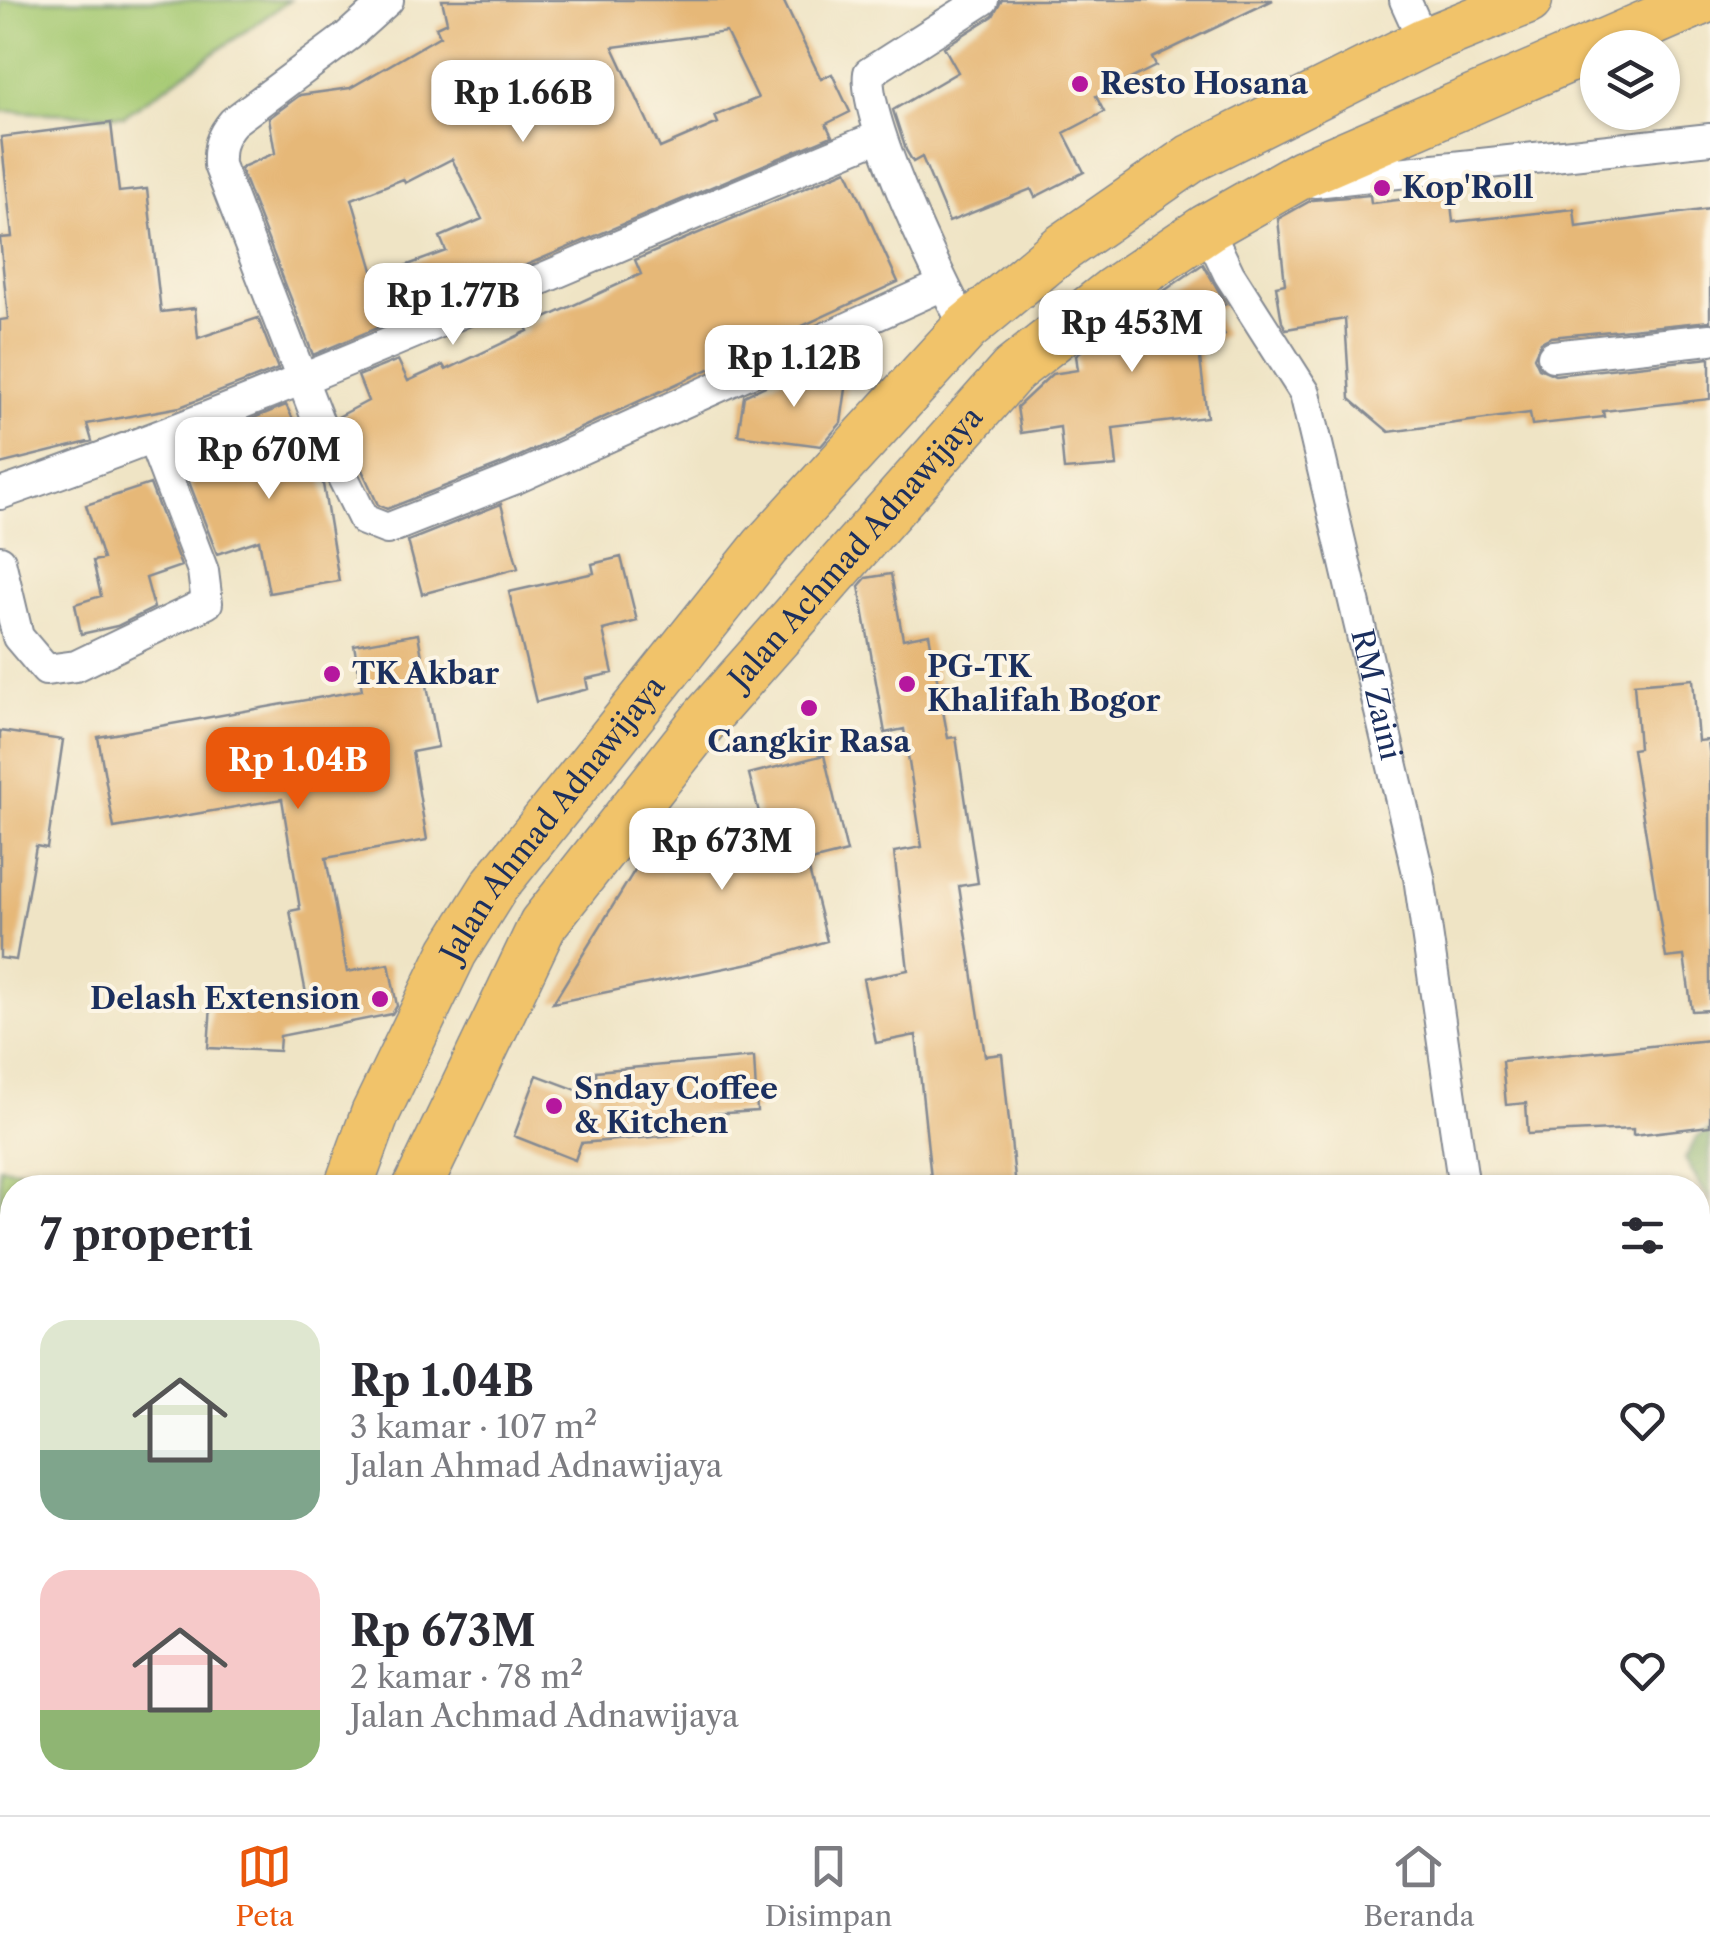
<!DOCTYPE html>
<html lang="id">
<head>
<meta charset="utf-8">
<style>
  body { margin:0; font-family:"Libre Caslon Text",serif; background:#f2f2f3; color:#2b2b33; height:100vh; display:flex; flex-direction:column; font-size:38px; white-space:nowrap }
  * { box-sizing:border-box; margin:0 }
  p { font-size:32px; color:#7c7c81 }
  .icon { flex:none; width:55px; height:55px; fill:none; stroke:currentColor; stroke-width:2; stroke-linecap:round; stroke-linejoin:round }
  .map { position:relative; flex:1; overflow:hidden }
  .drawer { position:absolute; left:0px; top:1175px; width:1710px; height:640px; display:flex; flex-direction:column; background:#fff; border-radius:40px 40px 0 0; box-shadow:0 2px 8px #0004 }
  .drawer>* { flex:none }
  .tools { position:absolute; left:1580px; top:30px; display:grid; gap:20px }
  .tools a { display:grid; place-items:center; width:100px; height:100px; border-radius:50%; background:#fff; box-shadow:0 2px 8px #0004; font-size:50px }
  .price { position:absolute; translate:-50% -85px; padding:0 22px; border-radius:20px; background:#fff; color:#222; font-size:32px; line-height:65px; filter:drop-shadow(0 2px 5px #0008) }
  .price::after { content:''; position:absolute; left:50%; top:60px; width:30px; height:22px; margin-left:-15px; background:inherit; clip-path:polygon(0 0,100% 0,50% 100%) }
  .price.on { background:#ea580c; color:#fff }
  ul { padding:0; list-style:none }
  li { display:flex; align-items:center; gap:30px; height:250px; padding:0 40px }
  li span { display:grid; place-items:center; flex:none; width:280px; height:200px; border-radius:30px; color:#555 }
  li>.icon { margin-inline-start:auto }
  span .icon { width:120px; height:120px; fill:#fffc; stroke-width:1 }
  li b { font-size:42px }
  h2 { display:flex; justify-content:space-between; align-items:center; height:120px; padding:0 40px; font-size:42px }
  .tabs { display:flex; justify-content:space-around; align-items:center; height:140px; border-top:2px solid #e1e1e2; background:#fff; font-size:28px; color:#7c7c81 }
  .tabs a { display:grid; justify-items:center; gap:5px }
  .tabs .on { color:#ea580c }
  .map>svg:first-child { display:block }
</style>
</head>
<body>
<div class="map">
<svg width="1710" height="1815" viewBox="0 0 1710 1815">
  <rect width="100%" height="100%" fill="#fcf5e5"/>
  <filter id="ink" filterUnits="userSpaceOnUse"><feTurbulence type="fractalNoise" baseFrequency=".01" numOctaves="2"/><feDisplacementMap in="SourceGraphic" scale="20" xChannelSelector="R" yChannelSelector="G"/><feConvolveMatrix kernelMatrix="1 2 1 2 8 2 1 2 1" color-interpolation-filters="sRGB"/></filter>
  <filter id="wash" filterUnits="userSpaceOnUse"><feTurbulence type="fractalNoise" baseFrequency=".0048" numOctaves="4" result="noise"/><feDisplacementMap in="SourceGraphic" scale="40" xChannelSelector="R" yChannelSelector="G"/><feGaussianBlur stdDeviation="2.25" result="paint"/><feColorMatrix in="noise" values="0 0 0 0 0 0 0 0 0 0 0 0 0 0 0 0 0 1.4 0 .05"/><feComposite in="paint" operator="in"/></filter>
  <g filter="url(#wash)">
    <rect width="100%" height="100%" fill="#efe4c5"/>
    <path fill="#a7ca74" stroke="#617c69" stroke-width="2.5" d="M0,0H290L124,116L0,111Z
      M0,1167L30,1171L47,1187L12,1188V1591L0,1586Z"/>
    <path fill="#85ae66" stroke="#506e62" stroke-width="2.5" d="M1710,1130V1201L1685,1159L1697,1137Z
      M1710,1312V1595L1698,1597V1313Z
      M685,1803V1802L1154,1803L1095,1810L1092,1815H686Z"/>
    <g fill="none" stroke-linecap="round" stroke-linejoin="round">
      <path stroke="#81baf2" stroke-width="68" d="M0,1512L12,1507
        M1698,1611L1710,1608"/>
    </g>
    <g id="blocks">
      <path fill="#e6b878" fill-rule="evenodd" d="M442,0H783L821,79L832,74L850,112L826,124L832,136L313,355L240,168L275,153L269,118L300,95L350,88L440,36L436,27L447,22ZM726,32L758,98L715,116L718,123L660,148L613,47ZM452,159L482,219L440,237L446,251L375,277L352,199L403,179L405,183Z
        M1002,0H1273L1152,58L1156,66L1096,96L1104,112L1064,133L1084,172L1035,197L1031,189L949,222L922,157L913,162L906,150L893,110L958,72L944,47L993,16Z
        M111,123L119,192L147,189L161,312L195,308L198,338L258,318L278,369L180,407L87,424L92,441L0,464V320L8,319L0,238L12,237L1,137Z
        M847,170L898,282L507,462L387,509L378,505L338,417L368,401L358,376L398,360L408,381L443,365L446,370L528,331L526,327L641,274L635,260Z
        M1450,194L1453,222L1574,209L1576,227L1710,209V321L1551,337L1541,342L1534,357L1539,368L1555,375L1710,358V399L1603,411L1604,417L1532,425L1530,413L1389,432L1350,399L1345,319L1286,329L1282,322L1276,286L1285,284L1278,219L1312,200L1370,195L1371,203Z
        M1203,264L1226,304L1212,312L1225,335L1199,350L1207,417L1113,428L1117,466L1064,470L1060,427L1021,433L1017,407L1052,374L1078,370L1076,355L1090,344L1126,341L1116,324Z
        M791,374L847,382L841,423L821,446L738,435L744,396Z
        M286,405L322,478L339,581L269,593L259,540L217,554L184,469L235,451L227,429Z
        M150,484L181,566L146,578L154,608L117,626L81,634L75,604L101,596L93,561L103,559L86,505Z
        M501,504L518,568L422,594L408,541Z
        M621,557L637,621L603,630L613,673L586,679L588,689L536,702L509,592L594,573L592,564Z
        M891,574L903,639L929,634L948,738L956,737L978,883L959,886L985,1056L1002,1054L1016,1188H932L916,1035L876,1043L863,979L908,970L894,852L922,847L904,729L885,733L859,586L866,578Z
        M418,634L438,747L412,752L427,840L326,858L347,972L389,964L397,1006L392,1014L280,1036L279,1051L208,1048L211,1005L309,1009L290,911L300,909L282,799L114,828L98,737L362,690L354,645Z
        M1693,679L1698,741L1708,740L1710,759V1010L1692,1011L1684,956L1666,958L1632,749L1639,748L1634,684Z
        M0,731L63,740L47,848L36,846L16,960L0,958Z
        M824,755L847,852L807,862L827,941L755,962L553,1003L644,855L762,824L749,774Z
        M1710,1040V1126L1633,1135V1129L1528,1134L1526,1103L1506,1105L1502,1061Z
        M754,1057L757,1111L696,1115L698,1133L581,1143L575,1160L514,1136L537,1075L598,1098L596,1071Z"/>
    </g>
  </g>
  <g filter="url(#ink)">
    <use href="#blocks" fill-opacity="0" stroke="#858a92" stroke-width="2.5"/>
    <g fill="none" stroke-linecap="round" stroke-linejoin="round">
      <g stroke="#858a92" stroke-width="34">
        <g id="minor">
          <path d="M388,0L348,36L233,122C221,136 218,147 219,165L329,449L364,520L387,529L514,479L943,285"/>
          <path d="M1405,0L1424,42"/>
          <path d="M1315,182L1710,139"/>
          <path id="s1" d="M1207,228L1229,274L1305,393L1419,877L1464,1188"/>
          <path d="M966,328C941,282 862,118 869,73L983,0"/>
          <path d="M1553,356L1710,339"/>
          <path d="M0,494C299,390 587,256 880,136"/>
          <path d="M0,561L18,637L46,670L76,666L207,603L203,571L153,440"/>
        </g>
      </g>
      <g stroke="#858a92" stroke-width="51">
        <g id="primary">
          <path id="s2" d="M348,1188L375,1114L453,952L495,885L765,547L966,328L1061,249L1192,158L1424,42L1528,0"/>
          <path id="s3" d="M417,1188L543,924L704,720L1013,370L1112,292L1207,228L1302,174L1703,0"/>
          <path d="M160,1815L163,1802"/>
          <path d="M217,1815L220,1802"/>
        </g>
      </g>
      <use href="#minor" stroke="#fff" stroke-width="30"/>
      <use href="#primary" stroke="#f1c36a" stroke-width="48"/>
    </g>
  </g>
  <g fill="#b5179e" stroke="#fcf5e5" stroke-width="4">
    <circle cx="1080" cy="84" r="10"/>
    <circle cx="1382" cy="188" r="10"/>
    <circle cx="332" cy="674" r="10"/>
    <circle cx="907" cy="684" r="10"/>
    <circle cx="809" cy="708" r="10"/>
    <circle cx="380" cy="999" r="10"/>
    <circle cx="554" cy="1106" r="10"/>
  </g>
  <g text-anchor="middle" stroke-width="8" stroke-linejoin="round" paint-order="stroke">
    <g font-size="30" font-weight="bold" fill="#1b2f5e" stroke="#fcf5e5" text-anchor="start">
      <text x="1100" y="94">Resto Hosana</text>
      <text x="1402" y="198">Kop'Roll</text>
      <text x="927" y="677">PG-TK<tspan x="927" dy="34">Khalifah Bogor</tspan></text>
      <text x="352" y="684">TK Akbar</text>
      <text x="809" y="752" text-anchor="middle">Cangkir Rasa</text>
      <text x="360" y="1009" text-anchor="end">Delash Extension</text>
      <text x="574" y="1099">Snday Coffee<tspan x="574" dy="34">&amp; Kitchen</tspan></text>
    </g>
    <g font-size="30" fill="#1b2f5e" stroke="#fcf5e5">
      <text dy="10" stroke="none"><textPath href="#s3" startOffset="782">Jalan Achmad Adnawijaya</textPath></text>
      <text dy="10" stroke="none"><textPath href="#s1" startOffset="502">RM Zaini</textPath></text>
      <text dy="10" stroke="none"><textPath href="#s2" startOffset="425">Jalan Ahmad Adnawijaya</textPath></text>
    </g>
  </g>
</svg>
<div class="tools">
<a><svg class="icon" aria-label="layers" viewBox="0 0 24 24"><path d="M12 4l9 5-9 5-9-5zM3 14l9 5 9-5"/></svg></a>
</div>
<b class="price" style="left:523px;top:145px">Rp 1.66B</b>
<b class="price" style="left:453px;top:348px">Rp 1.77B</b>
<b class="price" style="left:1132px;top:375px">Rp 453M</b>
<b class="price" style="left:794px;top:410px">Rp 1.12B</b>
<b class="price" style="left:269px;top:502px">Rp 670M</b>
<b class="price on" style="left:298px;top:812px">Rp 1.04B</b>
<b class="price" style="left:722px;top:893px">Rp 673M</b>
<section class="drawer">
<h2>7 properti<svg class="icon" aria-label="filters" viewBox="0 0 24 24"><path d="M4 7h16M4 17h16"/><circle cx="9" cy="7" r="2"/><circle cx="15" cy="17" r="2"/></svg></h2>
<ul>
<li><span style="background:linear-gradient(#dfe7d0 65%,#7fa58c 0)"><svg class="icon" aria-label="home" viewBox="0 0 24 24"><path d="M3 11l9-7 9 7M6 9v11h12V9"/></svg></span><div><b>Rp 1.04B</b><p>3 kamar · 107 m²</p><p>Jalan Ahmad Adnawijaya</p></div><svg class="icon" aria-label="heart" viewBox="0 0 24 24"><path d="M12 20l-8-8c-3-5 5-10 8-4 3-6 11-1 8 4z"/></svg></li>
<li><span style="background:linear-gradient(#f6c9c9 70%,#8fb573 0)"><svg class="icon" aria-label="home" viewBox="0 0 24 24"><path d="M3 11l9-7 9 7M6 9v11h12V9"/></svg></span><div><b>Rp 673M</b><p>2 kamar · 78 m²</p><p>Jalan Achmad Adnawijaya</p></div><svg class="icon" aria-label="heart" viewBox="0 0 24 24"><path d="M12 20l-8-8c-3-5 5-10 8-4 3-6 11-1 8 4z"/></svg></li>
</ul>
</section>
</div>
<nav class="tabs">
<a class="on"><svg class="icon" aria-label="map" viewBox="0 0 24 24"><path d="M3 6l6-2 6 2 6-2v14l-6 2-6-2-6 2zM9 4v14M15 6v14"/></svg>Peta</a>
<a><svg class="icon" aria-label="saved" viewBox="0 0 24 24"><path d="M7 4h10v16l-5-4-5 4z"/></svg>Disimpan</a>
<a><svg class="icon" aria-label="home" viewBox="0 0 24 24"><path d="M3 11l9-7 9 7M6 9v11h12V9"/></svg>Beranda</a>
</nav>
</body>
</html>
